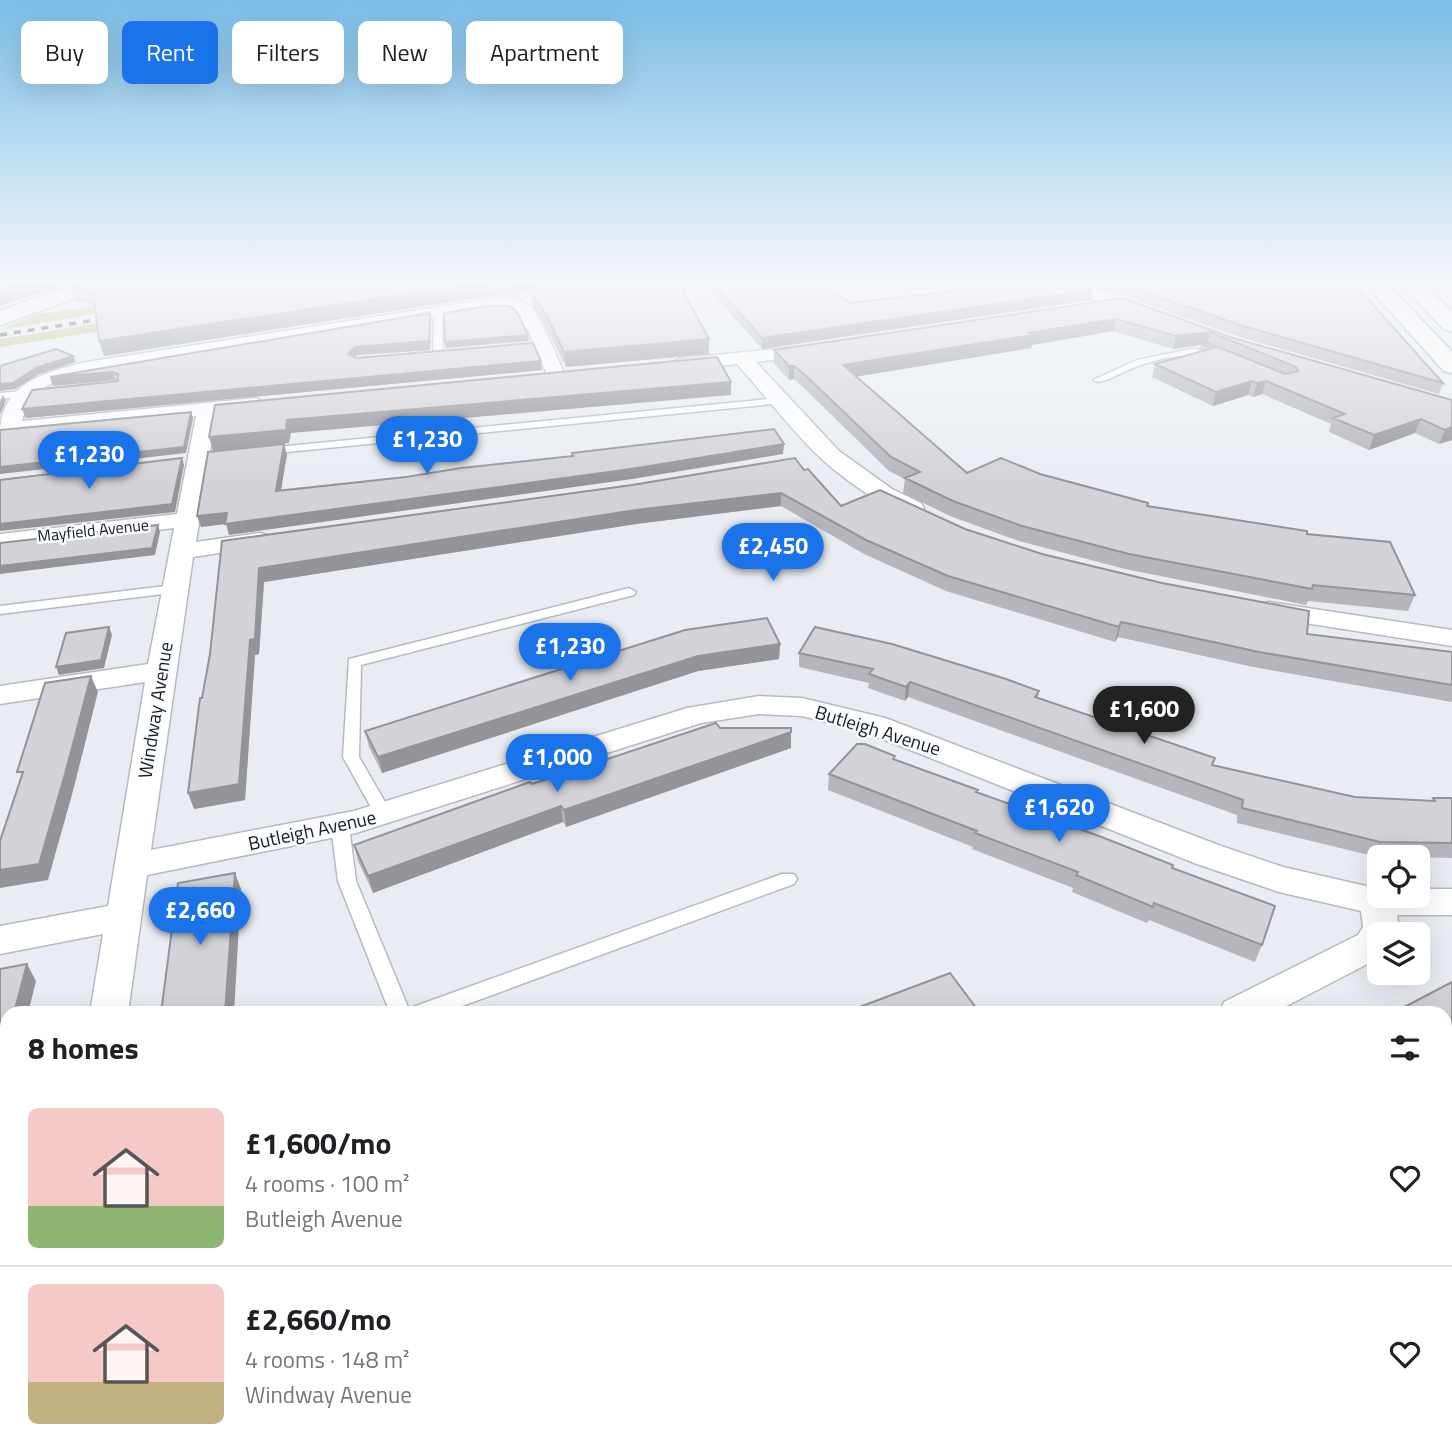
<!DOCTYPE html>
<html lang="en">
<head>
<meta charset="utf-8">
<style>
  body { margin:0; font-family:"Titillium Web",sans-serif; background:#f6f6f6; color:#202124; height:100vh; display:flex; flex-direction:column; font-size:26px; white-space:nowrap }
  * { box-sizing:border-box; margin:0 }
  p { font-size:23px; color:#757577 }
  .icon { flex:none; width:38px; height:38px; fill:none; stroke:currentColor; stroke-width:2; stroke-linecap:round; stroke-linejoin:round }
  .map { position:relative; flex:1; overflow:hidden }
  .side { position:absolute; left:0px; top:1006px; width:1452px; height:450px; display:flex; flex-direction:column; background:#fff; border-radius:21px 21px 0 0; box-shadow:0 7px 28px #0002 }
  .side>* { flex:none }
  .guide { position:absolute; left:21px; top:21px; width:700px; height:63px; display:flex; gap:14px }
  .fabs { position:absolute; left:1367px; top:845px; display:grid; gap:14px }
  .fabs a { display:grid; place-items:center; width:63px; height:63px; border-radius:10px; background:#fff; box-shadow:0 7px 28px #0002; font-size:35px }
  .price { position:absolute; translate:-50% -60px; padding:0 16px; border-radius:24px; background:#1a73e8; color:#fff; font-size:23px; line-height:46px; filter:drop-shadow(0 2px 4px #0008) }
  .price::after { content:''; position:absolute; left:50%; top:42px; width:21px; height:16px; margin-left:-10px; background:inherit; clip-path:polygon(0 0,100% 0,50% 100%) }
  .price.on { background:#222; color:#fff }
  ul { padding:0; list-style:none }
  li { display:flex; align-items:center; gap:21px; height:175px; padding:0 28px }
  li+li { border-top:2px solid #e0e0e0 }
  li span { display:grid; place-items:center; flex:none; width:196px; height:140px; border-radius:10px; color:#555 }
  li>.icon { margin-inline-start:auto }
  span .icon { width:84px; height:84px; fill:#fffc; stroke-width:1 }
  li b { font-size:30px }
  h2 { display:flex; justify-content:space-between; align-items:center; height:84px; padding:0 28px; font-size:30px }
  .pill { padding:0 24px; border-radius:10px; background:#fff; box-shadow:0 7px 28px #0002; font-size:24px; line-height:63px }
  .pill.on { background:#1a73e8; color:#fff }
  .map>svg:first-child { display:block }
</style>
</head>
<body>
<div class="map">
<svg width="1452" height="1455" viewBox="0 0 1452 1455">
  <rect width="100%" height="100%" fill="#e9edf3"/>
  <path fill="#bdc17c" d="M286,281L0,330L37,314Z
    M359,281H418L0,347V339Z"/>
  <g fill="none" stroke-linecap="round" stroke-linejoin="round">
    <g stroke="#b6bac0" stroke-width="3">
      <path id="service" d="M438,309L442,312L443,354L438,357L433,354L434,312Z
        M1191,349L1206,350L1224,356L1219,359C1188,351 1157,358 1128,370C1117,374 1102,386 1093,380L1137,360Z
        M33,390L38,393L37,395L0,399V393Z
        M779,398L784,401L783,403L267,454L261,451L267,448Z
        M174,585L179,586L181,589L179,592L0,614V606Z
        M629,588L636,592L634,595L361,665L359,757L392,814L389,818H377L343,757L349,659Z
        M340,820L346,822L349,826L356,881L410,1012L413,1007L782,874H794L797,879L794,884L443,1013H390L338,881L331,826L334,822Z
        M549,1449H580L583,1455H552Z"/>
    </g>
    <g stroke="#b6bac0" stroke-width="3">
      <path id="minor" d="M1052,281H1074L1154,310L1156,314L1148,319L1142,318L1054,284Z
        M489,299C505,299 521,297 533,309L545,330L566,377L564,381H550L548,377L528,330L516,312L489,309L86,374C53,382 32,384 22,421L256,398L266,404L256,410L216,414L196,542L260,533L268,535L272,540L268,545L260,547L193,557L151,850L354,811L687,708L759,696L802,698L885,718L1221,846L1283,867L1379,889V896H1418V889H1452V915H1397L1399,927L1395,934H1379V958L1273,1013H1219L1224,1002L1358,935L1363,927L1361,911L1279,892L1197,864L865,732L802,716L759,714L701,723L356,833L147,875L128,1013H90L103,934L0,954V926L108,906L145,682L0,704V686L148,664L174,528L0,548V534L177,514L196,416L0,435C0,383 43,373 86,362Z
        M813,345L819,346L822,350L819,354L756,362L839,451L892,489L921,503L924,508L921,513C896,519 843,478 824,461C793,433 765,395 737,364L678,371L669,365L678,359Z
        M1269,602L1452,630V646L1260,616L1256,610L1260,604Z
        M17,1449H69L68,1455H16Z
        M152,1449H224L222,1455H150Z"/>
    </g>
    <g stroke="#b6bac0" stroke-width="4">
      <path id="secondary" d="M1363,281H1384L1452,352V373L1444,371Z
        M1398,281H1420L1452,312V331L1444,329Z"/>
    </g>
    <g stroke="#b6bac0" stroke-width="4">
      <path id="primary" d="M85,281H114L111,285L0,325V311Z"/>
    </g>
    <use href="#service" fill="#fff" fill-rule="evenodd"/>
    <use href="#minor" fill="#fff" fill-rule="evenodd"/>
    <use href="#secondary" fill="#fff" fill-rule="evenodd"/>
    <use href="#primary" fill="#fff" fill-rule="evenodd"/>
    <path stroke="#38393c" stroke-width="3.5" stroke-dasharray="7 7" stroke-linecap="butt" d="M0,335L114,317"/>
  </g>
  <path fill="#b5b5bb" d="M427,281H560L540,285L514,297L489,296L104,356L94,305L75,301L71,286L349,292Z
    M702,281H811L851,303L956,291L940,281H1068L1093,290L1091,300L762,349Z
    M1082,281H1352L1443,383L1439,394L1240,337Z
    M531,293L709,354L566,367L547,329L533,307Z
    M1123,298L1230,337L1452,400V440L1439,444L1415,433L1369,450L1329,432L1331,424L1262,394L1253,397L1248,395L1213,406L1152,377L1155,364L1199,352L1201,345L1173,349L1113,331L1032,345L1031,348L856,376L967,473L1040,474L1148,506L1307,534L1415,595L1408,611L1308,601L1306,605L1125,569L1019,541L950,516L903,493L905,479L889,471L805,389L794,379L789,380L774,363V350Z
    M430,313L431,321L430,350L357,355L354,358L541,361L542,370L26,418L22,409L118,381L115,380L53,386L50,377Z
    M804,470L841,506L965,529L1042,554L1307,634L1452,652V702L1253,667L1118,637L1115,642L946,591L864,554L781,506L636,524L264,582L259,654L255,655L245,800L194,809L202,698L210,654L222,541Z
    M780,644L779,659L698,671L382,773L369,747L365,731Z
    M799,653L1039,691L1038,698L1213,765L1355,797L1432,801L1433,798H1452V858L1373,856L1237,823V815L908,697L905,701L868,688L869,683L799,667Z
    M720,728L791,748L566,827L563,822L373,893L358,861L354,845L532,784Z
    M895,759L978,790V793L1172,868L1262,945L1255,962L1149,920L1147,923L1072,892L1073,888L972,849L973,847L828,790L829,774Z
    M1446,1361L1452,1455H1427L1421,1449H1446Z
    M640,1449H803L793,1455H642Z
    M1316,1449H1386L1385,1455H1318L1319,1451Z"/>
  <path fill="#949398" d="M28,281H77L0,306V290Z
    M518,281H560L540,285L514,297L513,283Z
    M487,282L489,296L104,356L99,341Z
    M1093,290L1091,300L762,349V338Z
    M430,313L431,321L430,350L357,355L350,362L348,354L355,347Z
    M1116,319L1113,331L1032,345L1031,348L842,379L843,365Z
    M1210,332L1207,345L1201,344V345L1173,349L1176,336Z
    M528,335L529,341L446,348L445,342Z
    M709,339V354L566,367L564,352Z
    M73,356L76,362L39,374L15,389L0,391V384L36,368Z
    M541,361L542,370L26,418L22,409Z
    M789,366H794V379L789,380Z
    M112,372L115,380L53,386L50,377Z
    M1252,381L1248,395L1213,406L1216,392Z
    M1266,381L1262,394L1253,397L1257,383Z
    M731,382V395L291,433L289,443L213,451L209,437L287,420Z
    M3,395L6,401L0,415V402Z
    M191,412L193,419L186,453L0,474V467Z
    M1421,419L1415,433L1369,450L1374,435Z
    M1452,427V440L1439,444L1445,430Z
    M284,444L287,455L279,502L276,491Z
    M784,444L783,454L632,479L229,535L226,524L201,527L197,516Z
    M182,458L184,465L175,512L0,531V524Z
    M781,493V506L636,524L264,582L259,654L255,655L245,800L194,809L188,793L250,640L259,568L636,510Z
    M158,525L160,532L155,555L0,574V566Z
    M1121,622L1118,637L1115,642L1119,627Z
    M109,627L112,635L104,668L59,675L56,667Z
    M780,644L779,659L698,671L382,773L378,757L698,656Z
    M91,676L98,692L73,791L48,880L0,888V870Z
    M910,682L908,697L905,701L906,687Z
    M791,732V748L566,827L564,810Z
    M561,806L563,822L373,893L368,876Z
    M235,873L241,889L234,1013H225Z
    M27,964L36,981L28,1013H14Z
    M1452,1062V1073L1446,1076V1066Z
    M7,1083V1140L0,1167V1108Z
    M780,1449H803L793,1455H771Z"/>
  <path fill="#d3d2d9" stroke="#949398" stroke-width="2" d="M0,281H28L0,290Z
    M86,281H340L349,292L427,281H518L513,283L487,282L99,341L93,291L71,286Z
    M562,281H678L709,339L564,352L546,314L531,293L553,283Z
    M711,281H811L851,303L972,289L958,281H1068L1093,290L762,338Z
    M1113,281H1352L1443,383L1243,326Z
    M1123,298L1230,337L1452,400V427L1445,430L1421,419L1374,435L1333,418L1345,414L1266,381L1257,383L1252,381L1216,392L1155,364L1214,348L1201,344L1208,343L1285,374L1298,371L1296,367L1210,332L1176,336L1116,319L1029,333L1033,335L843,365L967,473L1001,458L1040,474L1148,503L1147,506L1307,531V534L1390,542L1415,595L1313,585L1312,589L1129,554L1022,526L953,501L905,478L920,472L891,457L805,375L794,366H789L774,350Z
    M488,306H509L517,312L528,335L445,342L444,313Z
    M430,313L429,341L355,347L348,354L356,358L533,343L541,361L22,409L32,390L118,381V374L112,372L50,377Z
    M56,349L73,356L36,368L13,383L0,384V366Z
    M717,357L731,382L287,420L286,430L209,437L215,405Z
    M191,412L184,447L0,467V430Z
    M774,429L784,444L631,469L225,524L227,513L197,516L208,452L284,444L276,491L406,477L461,468L573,456L572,453Z
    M182,458L172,504L0,524V480Z
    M795,458L804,470L808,469L841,506L880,490L965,529L1042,554L1162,583L1309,611L1307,634L1452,652V685L1259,652L1121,622L1119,627L948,576L866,540L781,493L636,510L259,568L255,639L250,640L239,784L188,793L200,698H202L210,654L222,541L632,485Z
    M158,525L152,548L0,566V543Z
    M767,618L780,644L698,656L378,757L365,731L685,630Z
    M109,627L101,660L56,667L66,633Z
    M815,627L892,644L1003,678L1039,691L1035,697L1215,758L1212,765L1355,797L1435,801L1433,798H1452V843L1380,842L1242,808L1243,800L910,682L906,687L869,674L873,669L799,653Z
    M91,676L65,774L39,864L0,870V841L23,772H17L45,683Z
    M716,723L720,728H791V732L564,810L561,806L368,876L354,845L530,782L532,784Z
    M857,744H865L895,756L893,759L978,790L976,792L1099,836L1173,865L1172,868L1275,906L1262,945L1154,903L1153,907L1076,875L1078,872L975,833L977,831L829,774Z
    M235,873L225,1013H161L178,883Z
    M27,964L14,1013H7V1039L4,1051L7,1050V1083L0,1108V969Z
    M950,973L980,1013H851L849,1011Z
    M1452,982V1062L1446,1066V1013H1393Z
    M1452,1360V1455L1446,1448V1361L1448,1363Z
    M505,1449H535L541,1455H500Z
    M644,1449H780L771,1455H646Z
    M1328,1449H1386L1385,1455H1326Z"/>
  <linearGradient id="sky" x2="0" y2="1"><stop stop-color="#7bbee7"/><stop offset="0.58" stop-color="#f5f7fa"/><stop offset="1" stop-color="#f5f7fa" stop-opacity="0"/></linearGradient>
  <rect width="1452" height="485" fill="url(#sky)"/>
  <g text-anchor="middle" stroke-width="5" stroke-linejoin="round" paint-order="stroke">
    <g font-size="16" fill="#1b1c1e" stroke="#f7fafe">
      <text transform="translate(93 530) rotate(-6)" y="6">Mayfield Avenue</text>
    </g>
    <g font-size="19" fill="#1b1c1e" stroke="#f7fafe">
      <text transform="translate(155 710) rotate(-81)" y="7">Windway Avenue</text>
      <text transform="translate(878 730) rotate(17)" y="7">Butleigh Avenue</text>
      <text transform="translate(312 830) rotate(-12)" y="7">Butleigh Avenue</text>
    </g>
  </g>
</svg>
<div class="fabs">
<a><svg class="icon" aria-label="locate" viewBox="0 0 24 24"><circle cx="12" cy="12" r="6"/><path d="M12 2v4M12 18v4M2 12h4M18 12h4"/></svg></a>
<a><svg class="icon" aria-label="layers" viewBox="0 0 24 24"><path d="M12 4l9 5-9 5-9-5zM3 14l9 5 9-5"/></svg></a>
</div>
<b class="price" style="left:427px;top:476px">£1,230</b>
<b class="price" style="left:89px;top:491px">£1,230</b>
<b class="price" style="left:773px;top:583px">£2,450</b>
<b class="price" style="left:570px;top:683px">£1,230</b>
<b class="price on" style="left:1144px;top:746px">£1,600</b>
<b class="price" style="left:557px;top:794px">£1,000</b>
<b class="price" style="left:1059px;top:844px">£1,620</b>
<b class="price" style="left:200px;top:947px">£2,660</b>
<div class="guide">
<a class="pill">Buy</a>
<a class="pill on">Rent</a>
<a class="pill">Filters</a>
<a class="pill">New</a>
<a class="pill">Apartment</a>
</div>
<section class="side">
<h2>8 homes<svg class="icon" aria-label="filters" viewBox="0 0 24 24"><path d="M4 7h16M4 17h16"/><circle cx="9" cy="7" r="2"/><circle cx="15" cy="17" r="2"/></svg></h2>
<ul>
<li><span style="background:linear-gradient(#f6c9c9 70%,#8fb573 0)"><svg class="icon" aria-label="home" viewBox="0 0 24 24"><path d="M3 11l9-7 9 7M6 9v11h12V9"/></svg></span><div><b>£1,600/mo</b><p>4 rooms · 100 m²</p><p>Butleigh Avenue</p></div><svg class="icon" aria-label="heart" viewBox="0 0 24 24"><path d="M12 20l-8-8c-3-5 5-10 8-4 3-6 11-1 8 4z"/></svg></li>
<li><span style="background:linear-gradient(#f6c9c9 70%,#c2b280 0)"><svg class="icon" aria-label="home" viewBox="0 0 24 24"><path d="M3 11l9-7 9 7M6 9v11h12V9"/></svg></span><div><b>£2,660/mo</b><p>4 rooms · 148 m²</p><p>Windway Avenue</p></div><svg class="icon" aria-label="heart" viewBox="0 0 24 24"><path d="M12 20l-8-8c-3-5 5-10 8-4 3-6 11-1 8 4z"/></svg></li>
</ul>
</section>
</div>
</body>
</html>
